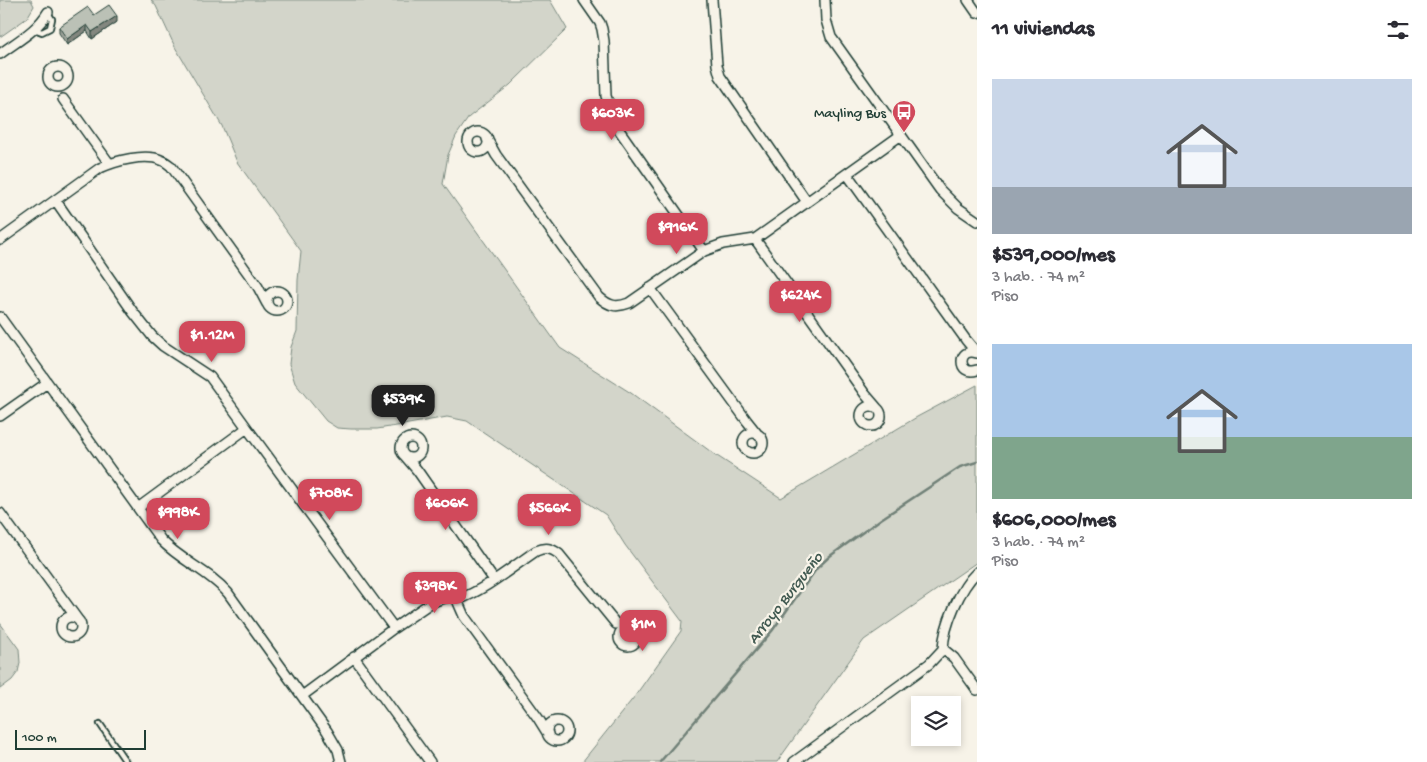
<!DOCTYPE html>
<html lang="es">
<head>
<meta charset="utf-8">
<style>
  body { margin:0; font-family:"Gochi Hand",sans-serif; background:#f2f2f3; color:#2b2b33; height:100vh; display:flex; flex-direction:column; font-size:19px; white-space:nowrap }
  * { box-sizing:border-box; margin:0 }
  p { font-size:16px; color:#7c7c81 }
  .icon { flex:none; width:28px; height:28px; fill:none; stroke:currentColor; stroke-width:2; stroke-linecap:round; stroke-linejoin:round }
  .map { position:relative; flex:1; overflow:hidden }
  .details { display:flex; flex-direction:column; background:#fff; width:450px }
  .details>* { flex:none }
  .tools { position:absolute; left:911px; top:696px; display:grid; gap:10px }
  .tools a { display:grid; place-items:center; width:50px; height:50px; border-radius:0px; background:#fff; box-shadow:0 2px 8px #0003; font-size:25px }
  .scale { position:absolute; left:15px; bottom:12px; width:131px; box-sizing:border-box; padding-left:5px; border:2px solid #1f3d34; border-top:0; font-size:14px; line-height:18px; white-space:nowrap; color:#1f3d34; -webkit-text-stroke:4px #f7f3e8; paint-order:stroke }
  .price { position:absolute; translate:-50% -42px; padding:0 11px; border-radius:10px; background:#d1495b; color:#fff; font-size:16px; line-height:32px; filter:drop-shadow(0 1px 2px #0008) }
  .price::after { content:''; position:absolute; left:50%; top:30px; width:15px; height:11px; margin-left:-8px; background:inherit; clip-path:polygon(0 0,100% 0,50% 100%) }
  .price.current { background:#222; color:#fff }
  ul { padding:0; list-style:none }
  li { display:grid; align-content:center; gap:10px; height:265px; padding:0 15px }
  li span { display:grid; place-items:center; height:155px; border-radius:0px; color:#555 }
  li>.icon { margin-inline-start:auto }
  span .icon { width:90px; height:90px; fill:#fffc; stroke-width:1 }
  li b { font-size:21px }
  h2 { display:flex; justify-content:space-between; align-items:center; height:60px; padding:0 15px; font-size:21px }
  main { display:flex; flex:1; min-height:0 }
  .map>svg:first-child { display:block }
</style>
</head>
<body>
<main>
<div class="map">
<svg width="977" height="762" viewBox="0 0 977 762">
  <rect width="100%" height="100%" fill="#f7f3e8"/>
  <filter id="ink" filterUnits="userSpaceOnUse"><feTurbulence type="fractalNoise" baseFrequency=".02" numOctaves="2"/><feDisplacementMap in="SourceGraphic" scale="10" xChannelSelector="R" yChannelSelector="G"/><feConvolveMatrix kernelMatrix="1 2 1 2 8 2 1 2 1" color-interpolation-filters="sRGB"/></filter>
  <g filter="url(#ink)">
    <path fill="#d3d5ca" stroke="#79897f" d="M0,0H31L34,6L27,18L0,37Z
      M151,0H550L567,29L510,85L469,117L456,136L448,155L443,184L560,348L631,393L714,454L781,498L917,417L977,385V562L864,640L777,762H582L635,696L681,631L682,621L625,545L606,515L467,421L447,417L403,425L377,429H351L337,428L326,421L295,383L289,364L291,347L297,331L298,280L301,251L237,162L222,126L175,47L156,6Z
      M0,623L19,649L20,663L18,672L12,680L0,689Z"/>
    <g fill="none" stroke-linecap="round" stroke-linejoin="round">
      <path stroke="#6f8077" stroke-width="2.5" d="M660,762L772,631L817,568L830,556L881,519L960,467L977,462"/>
      <g stroke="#1f3d34" stroke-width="8">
        <path id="service" d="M34,29L42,32L50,28L52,19L48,13
          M100,724L126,762"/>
      </g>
      <g stroke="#1f3d34" stroke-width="12">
        <path id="minor" d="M584,0L600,23L602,29L604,41L606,96L617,127L704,251
          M712,0L717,65L720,76L807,202
          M825,0L826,20L831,37L940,190L958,208L977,221
          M968,0L977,13
          M0,54C17,41 37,31 48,12
          M48 77a10 10 0 1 1 20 0a10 10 0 1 1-20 0Z
          M63,99L109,163
          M468 142a10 10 0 1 1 20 0a10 10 0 1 1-20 0Z
          M487,139L496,155L599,297C609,306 616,308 629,303L704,251L723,244L755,239L901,135
          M847,174L966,340L977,353
          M56,201L133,312L152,336L163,346L210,377L247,428L138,508
          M755,239L865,394L877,408
          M0,240L100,168C115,161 145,153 161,160C165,161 168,164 171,166L258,287L267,304
          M650,288L747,421L759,436
          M267 301a10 10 0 1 1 20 0a10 10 0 1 1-20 0Z
          M0,317L161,540C181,561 209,571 228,593L327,731L338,750L341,762
          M977,353C957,346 957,377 977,370
          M861 416a10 10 0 1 1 20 0a10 10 0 1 1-20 0Z
          M0,416L47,383
          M247,428L394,628
          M743 443a10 10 0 1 1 20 0a10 10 0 1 1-20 0Z
          M401 448a10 10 0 1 1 20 0a10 10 0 1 1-20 0Z
          M405,456L417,470L494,580
          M0,513L78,620
          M977,572C960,588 944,625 943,649L954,658L977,690
          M457,600C485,590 511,568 536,551C546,547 551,548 559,554L616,624
          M61 627a10 10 0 1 1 20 0a10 10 0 1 1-20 0Z
          M619 637a9 9 0 1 1 18 0a9 9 0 1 1-18 0Z
          M354,657L430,762
          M302,696L394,628L432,602L448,597H452L457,600L464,616L538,718L548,734
          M547 731a10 10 0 1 1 20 0a10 10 0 1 1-20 0Z
          M794,762L929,664L943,649"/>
      </g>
      <use href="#service" stroke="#f7f3e8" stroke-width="4.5"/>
      <use href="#minor" stroke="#f7f3e8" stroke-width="9"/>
    </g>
    <path fill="#a1a69d" stroke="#1f3d34" d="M117,22L92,39L87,31L67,45L59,33V27Z"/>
    <path fill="#83877f" stroke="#1f3d34" d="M117,16V22L92,39V32Z
      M87,25V31L67,45V39Z"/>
    <path fill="#bbc1b6" stroke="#1f3d34" d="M109,5L117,16L92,32L87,25L67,39L59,27L88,7L94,15Z"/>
  </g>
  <defs>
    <g id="bus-pin" transform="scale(1.25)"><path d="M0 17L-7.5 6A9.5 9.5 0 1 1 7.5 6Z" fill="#d1495b" stroke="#f7f3e8"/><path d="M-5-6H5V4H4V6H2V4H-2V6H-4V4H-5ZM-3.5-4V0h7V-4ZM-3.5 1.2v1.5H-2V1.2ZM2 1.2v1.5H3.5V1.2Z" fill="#fff"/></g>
  </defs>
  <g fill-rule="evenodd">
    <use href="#bus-pin" x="904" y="112"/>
  </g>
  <g text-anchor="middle" stroke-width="4.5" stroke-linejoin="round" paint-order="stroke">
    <g font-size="15" fill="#1f3d34" stroke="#f7f3e8" text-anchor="end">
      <text x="886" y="117">Mayling Bus</text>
    </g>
    <g font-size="16" font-style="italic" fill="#405950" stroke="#f7f3e8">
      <text transform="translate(784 597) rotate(-52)" y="6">Arroyo Burgueño</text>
    </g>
  </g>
</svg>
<div class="tools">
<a><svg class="icon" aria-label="layers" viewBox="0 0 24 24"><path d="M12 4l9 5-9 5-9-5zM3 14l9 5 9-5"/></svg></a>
</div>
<div class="scale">100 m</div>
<b class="price" style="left:612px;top:141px">$603K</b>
<b class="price" style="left:677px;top:255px">$916K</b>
<b class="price" style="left:800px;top:323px">$624K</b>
<b class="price" style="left:212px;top:363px">$1.12M</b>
<b class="price current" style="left:403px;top:427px">$539K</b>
<b class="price" style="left:330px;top:521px">$708K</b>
<b class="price" style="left:446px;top:531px">$606K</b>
<b class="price" style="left:549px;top:536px">$566K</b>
<b class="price" style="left:178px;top:540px">$998K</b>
<b class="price" style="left:435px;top:614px">$398K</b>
<b class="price" style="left:643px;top:652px">$1M</b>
</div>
<section class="details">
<h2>11 viviendas<svg class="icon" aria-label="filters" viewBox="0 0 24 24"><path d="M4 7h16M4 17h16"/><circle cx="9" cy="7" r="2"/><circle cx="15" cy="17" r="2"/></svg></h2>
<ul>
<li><span style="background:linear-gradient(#c9d6e8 70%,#9aa5b1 0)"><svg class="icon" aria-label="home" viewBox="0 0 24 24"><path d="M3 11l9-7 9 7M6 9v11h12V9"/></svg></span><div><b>$539,000/mes</b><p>3 hab. · 74 m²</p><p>Piso</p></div></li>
<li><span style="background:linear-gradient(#a9c7e8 60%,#7fa58c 0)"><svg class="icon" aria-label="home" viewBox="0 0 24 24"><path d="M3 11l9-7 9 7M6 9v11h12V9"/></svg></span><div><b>$606,000/mes</b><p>3 hab. · 74 m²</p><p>Piso</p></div></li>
</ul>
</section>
</main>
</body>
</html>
